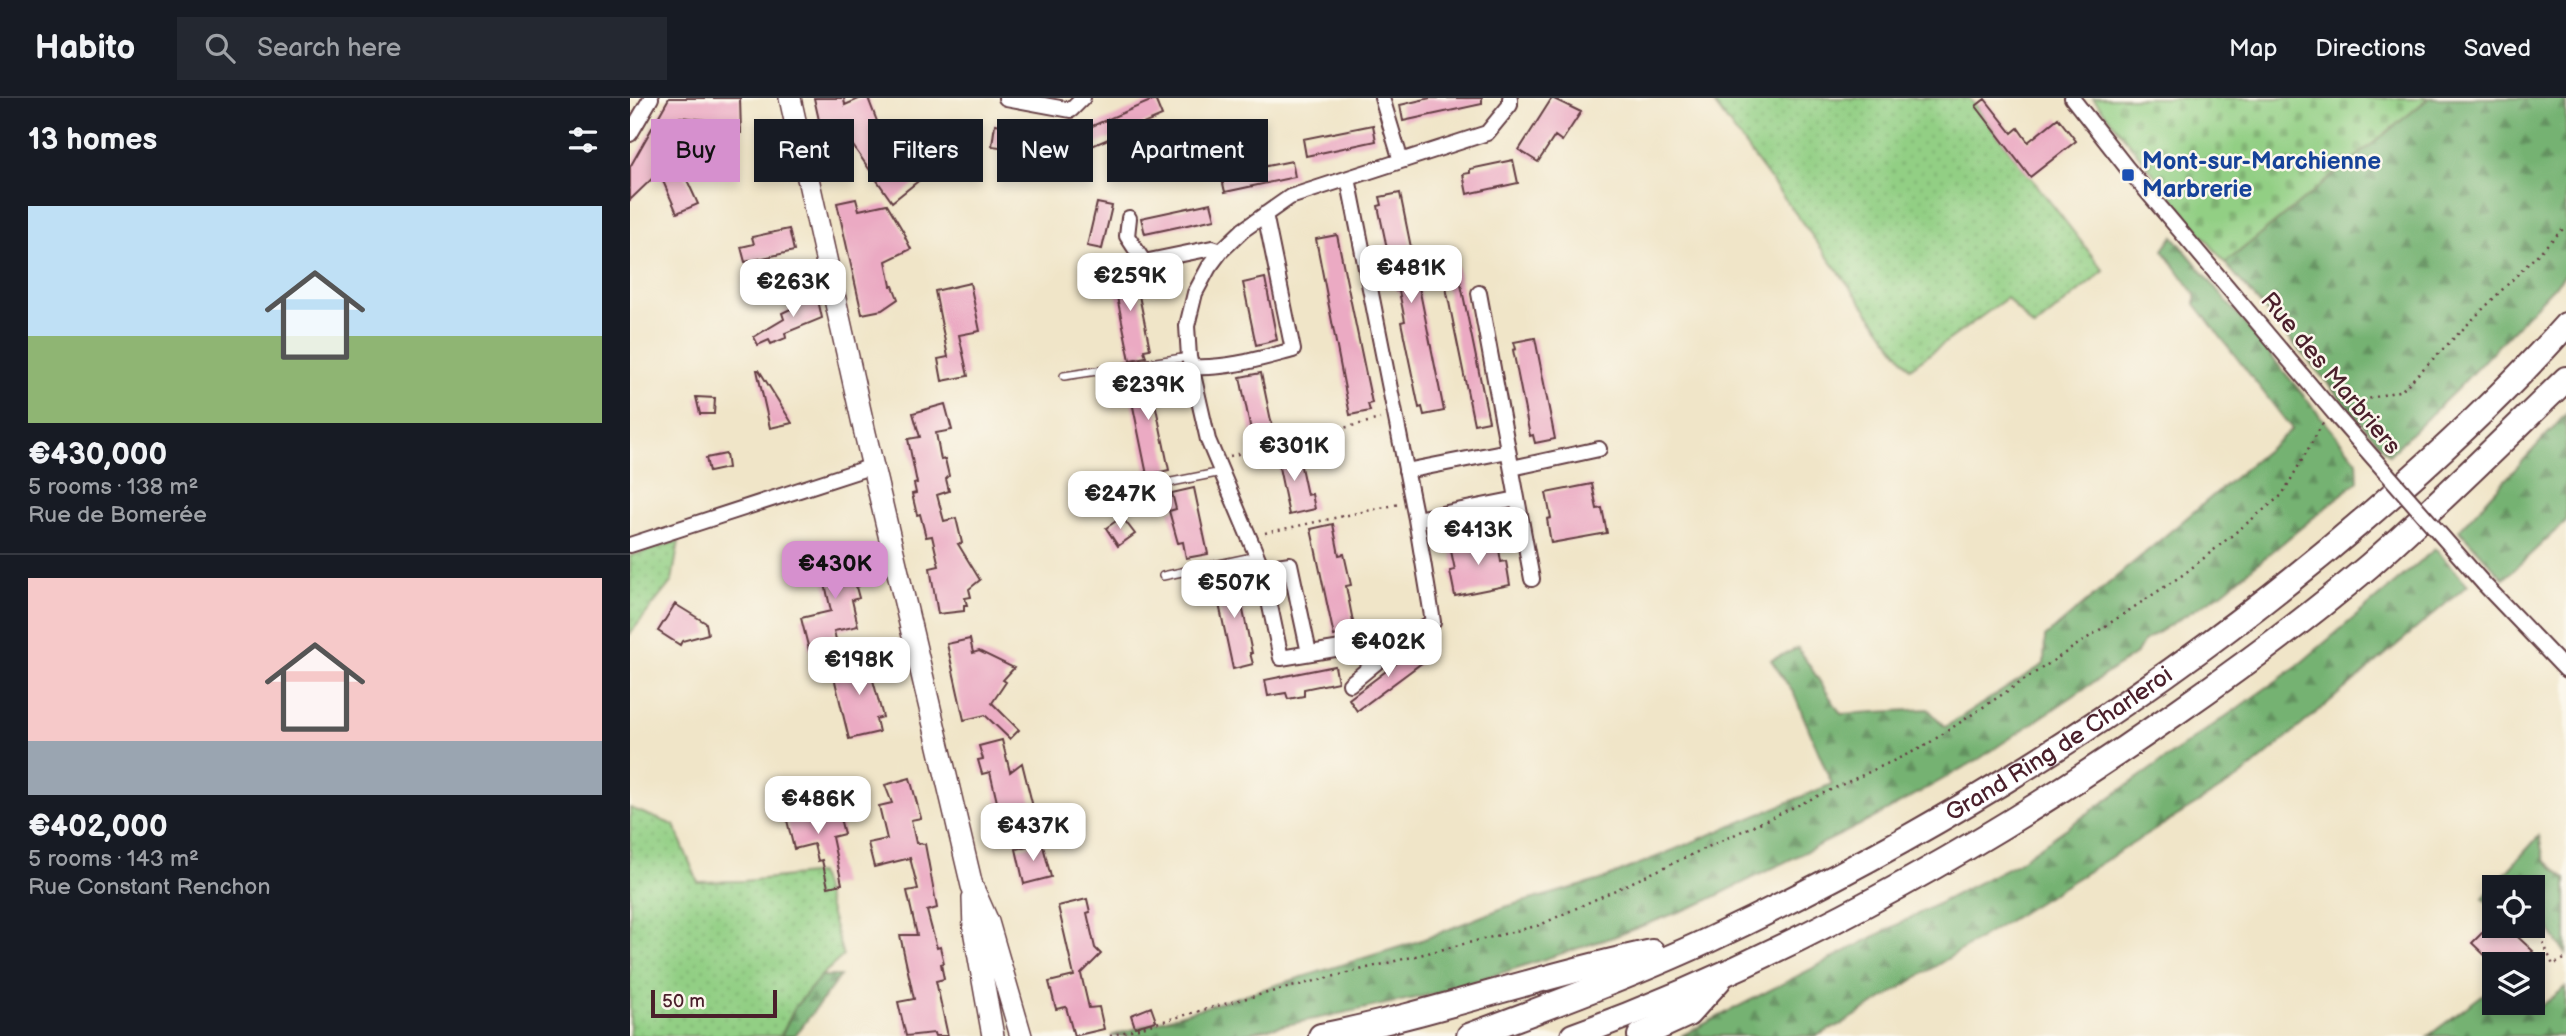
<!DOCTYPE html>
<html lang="en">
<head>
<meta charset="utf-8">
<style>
  body { margin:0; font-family:"Balsamiq Sans",sans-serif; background:#242831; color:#f1f3f6; height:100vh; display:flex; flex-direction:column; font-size:26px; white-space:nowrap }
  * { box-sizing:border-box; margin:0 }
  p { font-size:23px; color:#9ea1a6 }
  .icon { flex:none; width:38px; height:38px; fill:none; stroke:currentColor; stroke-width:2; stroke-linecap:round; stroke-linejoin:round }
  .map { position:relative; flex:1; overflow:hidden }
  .sheet { display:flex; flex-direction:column; background:#171b24; width:630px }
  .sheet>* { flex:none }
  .hud { position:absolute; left:21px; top:21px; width:665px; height:63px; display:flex; gap:14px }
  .controls { position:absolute; left:1852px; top:777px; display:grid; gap:14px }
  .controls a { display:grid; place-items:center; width:63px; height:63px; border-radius:0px; background:#171b24; box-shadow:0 4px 10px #0003; font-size:35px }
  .scale { position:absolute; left:21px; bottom:18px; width:126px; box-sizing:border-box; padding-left:7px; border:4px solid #4a1f2b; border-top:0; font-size:19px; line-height:24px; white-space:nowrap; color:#4a1f2b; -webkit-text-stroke:5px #fbf7ec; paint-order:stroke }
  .price { position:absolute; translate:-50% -60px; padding:0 16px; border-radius:14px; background:#fff; color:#222; font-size:23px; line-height:46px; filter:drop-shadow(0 2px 4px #0008) }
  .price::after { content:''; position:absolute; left:50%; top:42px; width:21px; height:16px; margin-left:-10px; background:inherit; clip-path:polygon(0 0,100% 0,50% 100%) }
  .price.on { background:#d690ce; color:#111 }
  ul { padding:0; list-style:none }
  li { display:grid; align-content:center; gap:14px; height:371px; padding:0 28px }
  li+li { border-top:2px solid #363941 }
  li span { display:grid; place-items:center; height:217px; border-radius:0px; color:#555 }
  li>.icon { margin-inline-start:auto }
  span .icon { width:126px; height:126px; fill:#fffc; stroke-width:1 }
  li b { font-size:30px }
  h2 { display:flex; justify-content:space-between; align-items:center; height:84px; padding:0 28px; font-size:30px }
  .chip { padding:0 24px; border-radius:0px; background:#171b24; box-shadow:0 4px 10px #0003; font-size:24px; line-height:63px }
  .chip.on { background:#d690ce; color:#111 }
  header { display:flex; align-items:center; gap:42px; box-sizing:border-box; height:98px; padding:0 35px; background:#171b24; border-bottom:2px solid #363941 }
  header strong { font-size:33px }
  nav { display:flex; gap:38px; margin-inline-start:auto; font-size:24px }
  .search { width:490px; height:63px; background:#242831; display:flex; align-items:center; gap:18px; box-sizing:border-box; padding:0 24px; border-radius:0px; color:#9ea1a6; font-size:26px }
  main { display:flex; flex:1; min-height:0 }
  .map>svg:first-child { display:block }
</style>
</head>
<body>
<header>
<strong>Habito</strong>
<div class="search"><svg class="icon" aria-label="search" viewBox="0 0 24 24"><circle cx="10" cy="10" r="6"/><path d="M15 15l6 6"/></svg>Search here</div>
<nav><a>Map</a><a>Directions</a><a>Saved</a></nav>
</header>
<main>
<section class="sheet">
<h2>13 homes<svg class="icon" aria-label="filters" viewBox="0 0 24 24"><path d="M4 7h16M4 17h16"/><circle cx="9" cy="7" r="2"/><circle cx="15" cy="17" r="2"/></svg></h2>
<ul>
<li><span style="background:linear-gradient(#bfe0f5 60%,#8fb573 0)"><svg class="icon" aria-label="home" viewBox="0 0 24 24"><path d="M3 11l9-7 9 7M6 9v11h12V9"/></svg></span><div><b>€430,000</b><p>5 rooms · 138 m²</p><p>Rue de Bomerée</p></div></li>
<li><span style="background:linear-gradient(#f6c9c9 75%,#9aa5b1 0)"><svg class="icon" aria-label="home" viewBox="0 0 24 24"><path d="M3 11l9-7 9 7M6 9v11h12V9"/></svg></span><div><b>€402,000</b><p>5 rooms · 143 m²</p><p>Rue Constant Renchon</p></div></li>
</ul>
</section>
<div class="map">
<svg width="1936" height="938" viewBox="0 0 1936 938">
  <defs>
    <pattern id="grass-dots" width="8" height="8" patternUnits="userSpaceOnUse" patternTransform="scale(1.75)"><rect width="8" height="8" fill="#92cf84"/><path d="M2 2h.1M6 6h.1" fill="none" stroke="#7fb172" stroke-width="1.8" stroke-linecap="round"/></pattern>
    <pattern id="forest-firs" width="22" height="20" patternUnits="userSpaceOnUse" patternTransform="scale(1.75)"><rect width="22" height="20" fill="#75b272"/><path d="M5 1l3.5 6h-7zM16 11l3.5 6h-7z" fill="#62905e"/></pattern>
    <pattern id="cemetery-stones" width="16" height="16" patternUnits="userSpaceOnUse" patternTransform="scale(1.75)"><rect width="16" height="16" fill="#92cf84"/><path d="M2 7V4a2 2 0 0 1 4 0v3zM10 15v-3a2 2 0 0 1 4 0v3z" fill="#7fb172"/></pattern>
  </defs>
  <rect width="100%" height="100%" fill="#fbf7ec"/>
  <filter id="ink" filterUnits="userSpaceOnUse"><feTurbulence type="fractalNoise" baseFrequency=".0143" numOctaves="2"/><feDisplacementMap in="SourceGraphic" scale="14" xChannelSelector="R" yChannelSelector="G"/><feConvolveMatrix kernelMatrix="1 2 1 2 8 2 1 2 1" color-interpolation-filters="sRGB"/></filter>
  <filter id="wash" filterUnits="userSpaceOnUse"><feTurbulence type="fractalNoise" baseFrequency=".00686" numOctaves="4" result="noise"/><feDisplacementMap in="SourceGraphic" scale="28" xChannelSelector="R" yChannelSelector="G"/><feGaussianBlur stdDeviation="1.57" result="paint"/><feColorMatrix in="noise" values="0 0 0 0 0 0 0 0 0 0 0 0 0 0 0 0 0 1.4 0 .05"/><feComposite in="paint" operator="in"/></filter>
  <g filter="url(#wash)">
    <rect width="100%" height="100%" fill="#f0e5c8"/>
    <path fill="url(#grass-dots)" stroke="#6e7758" stroke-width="2" d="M1080,0H1339L1474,173L1404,230L1377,200L1280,270Z
      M49,443L42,483L0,536V458Z
      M0,710L44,727L68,784L114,783L189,775L213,858L191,878L151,938H0Z"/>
    <path fill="url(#forest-firs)" stroke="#60684e" stroke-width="2" d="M1799,0H1936V176L1826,292L1759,357L1595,165Z
      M1543,138L1727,363L1728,383L1593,494L1514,543L1507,555L1349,661L1240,722L1072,805L983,839L809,895L603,938H481L789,843L875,809L971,782L1202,686L1164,596L1141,562L1168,550L1211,616L1298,611L1315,629L1414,566L1415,539L1662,331L1565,206V196L1533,152Z
      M1936,316V423L1874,481L1829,432Z
      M1805,451L1838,487L1610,679L1212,926L1186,938H1051L1387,765L1666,569Z
      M1909,738L1914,762L1936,781V856L1920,833L1913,810L1902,803V789H1864L1863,809L1853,800Z
      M191,878H210L165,938H151L165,909Z
      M1936,889V934L1933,938H1798L1855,895L1864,898V905H1885L1906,912Z"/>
    <path fill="url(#cemetery-stones)" stroke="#6e7758" stroke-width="2" d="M1463,0H1799L1595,165Z"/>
    <g id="blocks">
      <path fill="#ebaac3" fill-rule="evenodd" d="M39,0H110L111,35H93V54H84V71H52L68,106L47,115L29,74L0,102V69ZM50,19L75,22V53H54L38,40Z
        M184,0H214L215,7L231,0H238L250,31L245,33L264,73L296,51L307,68L262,104L210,29L218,64L200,71Z
        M800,0H852V6L773,23L770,7Z
        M922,0L951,14L932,43L925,38L908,64L889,52Z
        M525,1L532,18L462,48L455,31Z
        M1355,1L1382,35L1388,30L1398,44L1428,20L1446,43L1400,79L1346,8Z
        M365,26L425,35L446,37L437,58L362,48Z
        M743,27L746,43L676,58L673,41Z
        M883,62L888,85L837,96L833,76L840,75V71Z
        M662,63L665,79L595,94L591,77Z
        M770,95L814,313L794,317L792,309L789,310L771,224L775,223L769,193H766L748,108L752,107L750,99Z
        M226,101L229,112L257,106L276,138L275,139L281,151L256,163L261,188H263L268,201L252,212L232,216L207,105Z
        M467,105L482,108L472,151L457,148Z
        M581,105L585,121L515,136L511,120Z
        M159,131L164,153L115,164L111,149L124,146L122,139Z
        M707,137L742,305L738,306L740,313L720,317L686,141Z
        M827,167L859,323L844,326L812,170Z
        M504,173L520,251L514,252L516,259L500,262L486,194L479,196L475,181Z
        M635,180L647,242L626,247L613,185Z
        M340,185L350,233L329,237L338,278L312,283L308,261L318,259L305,193Z
        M186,193L192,220L155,235L156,240L141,246L139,242L128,247L124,239L154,221L152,215L169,207L167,201Z
        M905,240L925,341L905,345L903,337L900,338L883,252L886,251L884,244Z
        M518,271L539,372L517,377L497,279L503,278L502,274Z
        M127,272H129L162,325L140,330Z
        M631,275L644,337L623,342L610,279Z
        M66,299L85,300L84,316H70Z
        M315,306L322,332L306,335L311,362L315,361L319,378L316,381L319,393L307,397L314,423L326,420L332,445L328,446L350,482L339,491L341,499L335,500L337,507H334V513L308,516L300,470L309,468L302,438L296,439L290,416L287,417L282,396L286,395L284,386L287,385L278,341L290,339L283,315Z
        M667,350L677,397L682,396L685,411L659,417L646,355Z
        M96,356L98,370L79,374L76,360Z
        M962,386L967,411L972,410L977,435L921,445L917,421L921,420L916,395Z
        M564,390L578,456L556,460L553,444L548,445L539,413L546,411L542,395Z
        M492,419L505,436L488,448L476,430Z
        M703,426L709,457L714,456L721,487L716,488L725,534L704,538L681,431Z
        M867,439L871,464L876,463L880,487L825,498L820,473L825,472L820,448Z
        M226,452L229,466L224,467L229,488L226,489L229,500L222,502L228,528L204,533L207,546L179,552L171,520L201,513L190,463L199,462L202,457Z
        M605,474L622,555H620L623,566L603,571L583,478Z
        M45,506L76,525L78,536L52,543L50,547L28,533Z
        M340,541L343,555L349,553L384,570L373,582L376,584L362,605L389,632L380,641L355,617L334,622L317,546Z
        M788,549L797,561L727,613L719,601Z
        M235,553L253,619L246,621L249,634L219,641L204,579L217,574L214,558Z
        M705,568L708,584L674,591V598L658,601L656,595L638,598L635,582Z
        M372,642L380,674L392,665L404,713L371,721L360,674L352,676L348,662L353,661L349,648Z
        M280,680L291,720L281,722L286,745L295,746L307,810L297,813L305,843L307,850L310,849L314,865L311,866L314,881L306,883L318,938H305L304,935L276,938L268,904L284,901L270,837H287L277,793L288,791L280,760L244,769L238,745L257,741L249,708L262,705L255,687Z
        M196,703L200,718L209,716L214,736L202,739L212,786L198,789L192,762L188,763L184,746L164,751L155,714Z
        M412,744L421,779L394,786L386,751Z
        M457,801L460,814L457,815L465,850L471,856L451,876L459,910L469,909L474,931L444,938L436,909L426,911L419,884L444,878L428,808Z
        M1859,828H1876L1903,853L1890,866H1864L1842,845Z
        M521,909L526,923L505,929L501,917Z"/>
    </g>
  </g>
  <g filter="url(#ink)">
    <use href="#blocks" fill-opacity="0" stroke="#633d43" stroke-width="2"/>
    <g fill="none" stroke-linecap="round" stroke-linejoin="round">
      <g stroke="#633d43" stroke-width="10">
        <path id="lane" d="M434,278L559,259
          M471,398L592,374
          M533,478L627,458"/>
      </g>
      <g stroke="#633d43" stroke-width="18">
        <path id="street" d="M376,0L441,12L453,0
          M752,0L771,63
          M1442,0L1497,70L1709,321
          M0,36L21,0
          M718,80L786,421L803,524L777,539L651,560L632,470L578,342L559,259L557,228L565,195L579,169L591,153L613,132L660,99L857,35L880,7V0
          M499,120L497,138L514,164L582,150L591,153
          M849,195L902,481
          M562,269C597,271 629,261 663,252L635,116
          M882,370L969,351
          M776,373L878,353
          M786,421L887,401
          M0,447L243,368
          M632,470L660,466L679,555
          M1854,486L1936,572
          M720,586L776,540"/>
      </g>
      <g stroke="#633d43" stroke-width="24">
        <path id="primary" d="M160,0L235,335L342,788L358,824L391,938
          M343,800L344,832L363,938"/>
      </g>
      <g stroke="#633d43" stroke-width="28">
        <g id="highway">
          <path d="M691,938C803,916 910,877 1022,854"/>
          <path id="s1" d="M839,938C920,908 1001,878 1079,842C1319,729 1545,586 1745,412C1812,354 1877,293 1936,227"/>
          <path d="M943,938C1157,859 1361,745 1547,614C1613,568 1678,520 1739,468C1807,408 1871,344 1936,281"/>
          <path d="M1010,938L1058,916L1089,882"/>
        </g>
      </g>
      <path stroke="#633d43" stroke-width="2.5" stroke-dasharray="2 5" stroke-linecap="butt" d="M1719,306L1772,292L1936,128
        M600,358L750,321
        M635,435L769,406
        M1901,828L1909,835L1923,867L1936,860
        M480,938L609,902L910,827L1293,649L1554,476L1652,397L1693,325"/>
      <use href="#lane" stroke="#fff" stroke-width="7"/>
      <use href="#street" stroke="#fff" stroke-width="14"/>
      <use href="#primary" stroke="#fff" stroke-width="21"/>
      <use href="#highway" stroke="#fff" stroke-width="24"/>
      <g stroke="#633d43" stroke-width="18" stroke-linecap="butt">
        <path id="street-bridge" d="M1709,321L1854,486"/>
      </g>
      <use href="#street-bridge" stroke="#fff" stroke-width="14"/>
    </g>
  </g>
  <rect fill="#1a4fb4" stroke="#fbf7ec" stroke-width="2.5" x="1491" y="70" width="14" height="14" rx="3.5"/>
  <g text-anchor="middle" stroke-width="5" stroke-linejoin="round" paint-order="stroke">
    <g font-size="24" font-weight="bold" fill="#164399" stroke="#fbf7ec" text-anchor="start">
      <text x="1512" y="71">Mont-sur-Marchienne<tspan x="1512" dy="28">Marbrerie</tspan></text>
    </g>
    <g font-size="24" fill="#4a1f2b" stroke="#fbf7ec">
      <text transform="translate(1701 275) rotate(50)" y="8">Rue des Marbriers</text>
      <text dy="8" stroke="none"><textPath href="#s1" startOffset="660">Grand Ring de Charleroi</textPath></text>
    </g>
  </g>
</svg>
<div class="controls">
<a><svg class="icon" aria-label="locate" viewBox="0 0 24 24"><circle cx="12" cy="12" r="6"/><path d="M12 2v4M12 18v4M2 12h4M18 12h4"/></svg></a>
<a><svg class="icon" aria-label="layers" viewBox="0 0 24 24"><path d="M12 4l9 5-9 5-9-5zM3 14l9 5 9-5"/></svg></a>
</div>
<div class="scale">50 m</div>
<b class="price" style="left:781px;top:207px">€481K</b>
<b class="price" style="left:500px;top:215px">€259K</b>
<b class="price" style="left:163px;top:221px">€263K</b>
<b class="price" style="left:518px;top:324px">€239K</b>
<b class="price" style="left:664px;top:385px">€301K</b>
<b class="price" style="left:490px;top:433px">€247K</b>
<b class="price" style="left:848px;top:469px">€413K</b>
<b class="price on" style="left:205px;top:503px">€430K</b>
<b class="price" style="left:604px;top:522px">€507K</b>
<b class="price" style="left:758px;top:581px">€402K</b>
<b class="price" style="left:229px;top:599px">€198K</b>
<b class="price" style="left:188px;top:738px">€486K</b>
<b class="price" style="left:403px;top:765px">€437K</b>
<div class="hud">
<a class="chip on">Buy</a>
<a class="chip">Rent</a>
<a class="chip">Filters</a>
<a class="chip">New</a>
<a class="chip">Apartment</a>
</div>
</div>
</main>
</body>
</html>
